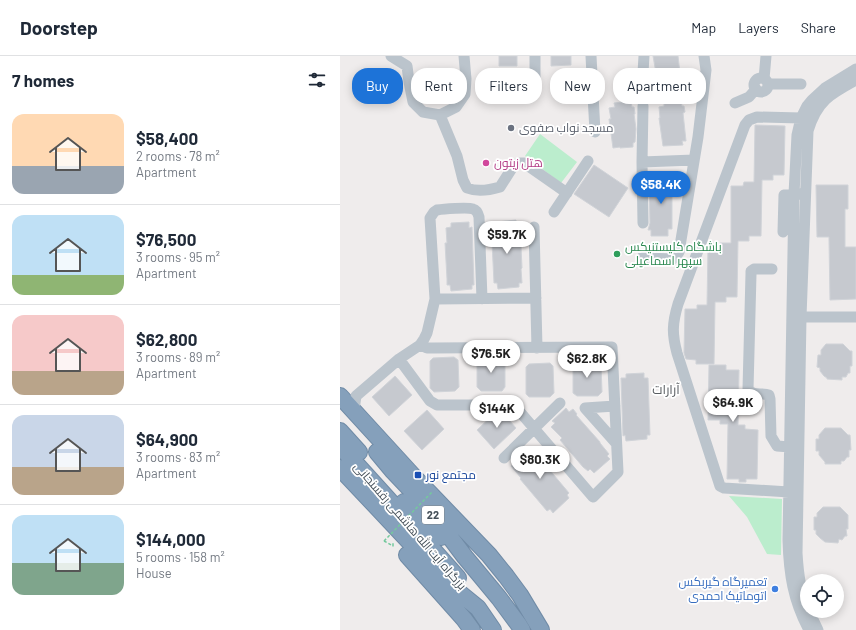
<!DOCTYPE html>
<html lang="en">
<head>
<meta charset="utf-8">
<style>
  body { margin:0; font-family:Barlow,Cairo,sans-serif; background:#f2f2f3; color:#1f2937; height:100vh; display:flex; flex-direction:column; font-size:15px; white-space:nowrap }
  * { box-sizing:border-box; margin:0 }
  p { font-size:13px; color:#747a83 }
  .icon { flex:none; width:22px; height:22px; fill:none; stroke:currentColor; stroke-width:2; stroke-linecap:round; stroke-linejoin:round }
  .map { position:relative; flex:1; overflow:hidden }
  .details { display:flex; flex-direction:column; background:#fff; width:340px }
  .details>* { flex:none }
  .banner { position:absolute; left:12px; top:12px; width:380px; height:36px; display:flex; gap:8px }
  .buttons { position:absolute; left:460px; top:518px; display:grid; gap:8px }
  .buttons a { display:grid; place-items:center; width:44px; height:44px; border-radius:50%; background:#fff; box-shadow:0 2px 10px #0003; font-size:20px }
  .price { position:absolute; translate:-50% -34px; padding:0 9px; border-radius:14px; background:#fff; color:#222; font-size:13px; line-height:26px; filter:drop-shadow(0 1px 2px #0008) }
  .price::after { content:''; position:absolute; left:50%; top:24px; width:12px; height:9px; margin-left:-6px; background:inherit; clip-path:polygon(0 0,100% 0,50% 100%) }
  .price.active { background:#1d73d8; color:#fff }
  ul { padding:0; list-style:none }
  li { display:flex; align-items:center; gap:12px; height:100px; padding:0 12px }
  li+li { border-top:1px solid #e0e1e3 }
  li span { display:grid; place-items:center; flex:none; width:112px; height:80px; border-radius:12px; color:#555 }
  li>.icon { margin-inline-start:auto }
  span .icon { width:48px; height:48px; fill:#fffc; stroke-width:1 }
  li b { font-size:17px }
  h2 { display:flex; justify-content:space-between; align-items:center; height:48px; padding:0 12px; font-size:17px }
  .tag { padding:0 14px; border-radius:16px; background:#fff; box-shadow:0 2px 10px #0003; font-size:14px; line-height:36px }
  .tag.active { background:#1d73d8; color:#fff }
  header { display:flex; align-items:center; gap:24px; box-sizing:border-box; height:56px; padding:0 20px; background:#fff; border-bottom:1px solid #e0e1e3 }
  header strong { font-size:19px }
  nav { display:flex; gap:22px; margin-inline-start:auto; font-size:14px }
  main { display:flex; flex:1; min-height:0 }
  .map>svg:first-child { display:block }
</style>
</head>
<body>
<header>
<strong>Doorstep</strong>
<nav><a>Map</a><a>Layers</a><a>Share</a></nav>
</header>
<main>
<section class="details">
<h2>7 homes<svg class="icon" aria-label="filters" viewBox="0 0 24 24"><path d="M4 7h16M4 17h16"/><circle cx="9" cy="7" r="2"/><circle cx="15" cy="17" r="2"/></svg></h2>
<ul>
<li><span style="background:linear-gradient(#ffd9b3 65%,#9aa5b1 0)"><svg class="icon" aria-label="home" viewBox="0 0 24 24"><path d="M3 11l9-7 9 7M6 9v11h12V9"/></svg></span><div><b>$58,400</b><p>2 rooms · 78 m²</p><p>Apartment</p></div></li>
<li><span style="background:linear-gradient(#bfe0f5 75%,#8fb573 0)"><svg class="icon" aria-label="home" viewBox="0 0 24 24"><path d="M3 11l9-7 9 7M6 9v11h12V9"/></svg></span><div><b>$76,500</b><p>3 rooms · 95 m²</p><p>Apartment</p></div></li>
<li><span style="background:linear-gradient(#f6c9c9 70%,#b9a48a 0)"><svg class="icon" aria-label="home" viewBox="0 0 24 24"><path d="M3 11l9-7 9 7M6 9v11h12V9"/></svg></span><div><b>$62,800</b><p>3 rooms · 89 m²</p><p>Apartment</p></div></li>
<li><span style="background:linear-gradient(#c9d6e8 65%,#b9a48a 0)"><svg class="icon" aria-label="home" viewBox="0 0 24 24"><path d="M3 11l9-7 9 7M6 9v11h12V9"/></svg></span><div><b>$64,900</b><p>3 rooms · 83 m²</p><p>Apartment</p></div></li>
<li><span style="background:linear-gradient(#bfe0f5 60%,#7fa58c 0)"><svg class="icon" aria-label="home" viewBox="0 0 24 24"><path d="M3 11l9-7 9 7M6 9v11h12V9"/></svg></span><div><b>$144,000</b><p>5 rooms · 158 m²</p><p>House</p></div></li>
</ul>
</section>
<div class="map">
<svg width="516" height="574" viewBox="0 0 516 574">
  <rect width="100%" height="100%" fill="#efecec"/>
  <path fill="#bbedcd" d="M200,78L237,106L221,127L185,100Z
    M389,440L442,443L441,499L427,498L407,461Z"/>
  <path fill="#c6c9cf" stroke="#d0d3d8" d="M159,0H177V10H159Z
    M211,0H231V9L211,10Z
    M313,0H338L340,17H336L337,21L317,23Z
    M341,44L342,50H344L345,56L343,57L346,85H342L343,89L323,90L319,62H320L319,51L324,50V46Z
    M291,45L292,51H294L295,58H294L296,73L295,86L293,87V91L280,92V91L273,92L269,63H271L269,52L275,51L274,47Z
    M415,69L445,70L444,119H433V124H422L421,180H409V185H398L397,241H386V246H375L374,308H356V304L346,303L344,297L345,253H357V249H367L368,191H380V187H391V130H403L404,126H414Z
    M254,109L288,132L269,161L234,138Z
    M312,118H328V122H332V173H328V180H311V174H308L310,167L309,123H312Z
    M476,129H508V153H505V191H516V243L490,244L489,184V181H477Z
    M176,164V170L180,169L182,212L181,213L182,227H179V231L158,233L157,227H154L152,186L154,185L153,170L158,169L157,166Z
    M129,166V172L132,171L134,229H132V233L111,235L110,229H107V223L105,187H107L106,172L111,171V167Z
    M486,288H503L510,295H512V310H510V317H508L506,321H502V324L487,323V322L484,320L480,315V312L477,311L478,299H481V294Z
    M114,301L118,304L119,331L115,335L94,336L90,332V305L93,302Z
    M140,301H161L165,304V331L162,335H141L137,331V304Z
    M257,306L261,309L262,336L258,340H237L233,337V310L236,307Z
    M210,307L213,310L214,337L210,341H189L186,338V311L189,308Z
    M369,309H386V314H399L398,369H405V373L418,374L417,423H406V426H399V423H387L388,368H380V364H368Z
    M304,317V322H308L310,379H307V383L286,385L285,379L283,380L281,322H286V318Z
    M55,320L72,339L49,360L32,341Z
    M226,352L229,356L233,353L237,358L236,359L260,386V387L269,398L267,400L270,403L254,417L250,413L248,415L243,411L220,384L222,382L211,371L215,367L212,365Z
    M87,354L104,373L82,394L64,375Z
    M156,356H162L176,372L154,393L137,374Z
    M485,372H501L508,379H510L511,394H509V401H507L504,405H501V408H485V406L479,399V395H476V383H479V379Z
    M185,392L189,396L192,393L229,437L227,439L229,442L213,457L210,453L207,455L180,423L181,422L171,410L175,407L172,404Z
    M483,451H500L508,459V473H506L507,480H505L502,484L499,483L498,487L485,486L480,482L476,478V474H474V461H477V457Z"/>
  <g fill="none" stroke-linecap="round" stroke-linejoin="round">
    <g stroke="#708ba6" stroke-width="18">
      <path id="highway" d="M0,340L75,422L149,499L166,520L180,539L201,574
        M0,375L19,396
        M0,390L48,443L118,522
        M37,396L52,414L89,453L125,501L159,542L179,569L182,574
        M0,412L111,530L138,552L153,574
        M64,446L85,467L101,481
        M67,499L124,563L132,574"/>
    </g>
    <path stroke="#74c99d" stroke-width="1.5" stroke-dasharray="3 2" stroke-linecap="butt" d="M44,485L53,490V486"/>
    <path stroke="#bbc4cc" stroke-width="11" d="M51,0L67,10L69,26L73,46L83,56L100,59L116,51L125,38L126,23L124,0
      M195,0V23
      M251,0L255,76
      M414 29a7 7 0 1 1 14 0a7 7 0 1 1-14 0Z
      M424,23L426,0
      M428,28H461
      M302,33L304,0
      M395,47L409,41L416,33
      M303,50L302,106L354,104
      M100,59L117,100L123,124L127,132C137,136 150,134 160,131L174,109L179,107H184L227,137
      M302,106L303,167
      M214,156L248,105
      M194,171L197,292
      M443,176L444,139L460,138
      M303,200L306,202L333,203L337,199L339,196L358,81L366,14L364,0
      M432,213H414L411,215V218L408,333C413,341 422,336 429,339L430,343L431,380L437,390L450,391
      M95,243L196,242
      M461,261H516
      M59,303L90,345L97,349H174L253,441L278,416L272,291L93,292H87L80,289
      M275,350L245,352L276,387
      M14,354L16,340L59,303L80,289L84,283L87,277L95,243L90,162L94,156L97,154C103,153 128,151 133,153C137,154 138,157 139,161L142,243
      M164,402L220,347
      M449,436L384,432L380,430L337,297C332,278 332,268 338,248L405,69L409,64L417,61L461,62
      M467,551C460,535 458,514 457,497L461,261L468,75C477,45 490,38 516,24
      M469,555L478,574
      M469,574C453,544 449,518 448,484L454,138L457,79L461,62L467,50L472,44L485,32L516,13"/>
    <use href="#highway" stroke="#85a0bb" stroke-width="16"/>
    <path stroke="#74c99d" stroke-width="1.5" stroke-dasharray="3 2" stroke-linecap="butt" d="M44,485L93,435"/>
  </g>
  <circle fill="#6b7280" stroke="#fff" stroke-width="1.5" cx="171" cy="72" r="4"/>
  <circle fill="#d1479c" stroke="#fff" stroke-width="1.5" cx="146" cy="107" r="4"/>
  <circle fill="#2e9e5b" stroke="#fff" stroke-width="1.5" cx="277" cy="198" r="4"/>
  <rect fill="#1a4fb4" stroke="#fff" stroke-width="1.5" x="74" y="415" width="8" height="8" rx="2"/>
  <circle fill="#3f7fe0" stroke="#fff" stroke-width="1.5" cx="435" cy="533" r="4"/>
  <g text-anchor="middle" stroke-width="3.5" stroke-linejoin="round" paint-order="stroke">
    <rect fill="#fff" stroke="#7d848b" stroke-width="1" x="82" y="450" width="22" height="18" rx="3"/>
    <g font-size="11" font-weight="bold" fill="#455059">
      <text x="93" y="463">22</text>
    </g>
    <g font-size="12" fill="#5b616d" stroke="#fff" text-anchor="start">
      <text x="179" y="76">مسجد نواب صفوی</text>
    </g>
    <g font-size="12" fill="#b23c85" stroke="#fff" text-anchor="start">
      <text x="154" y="111">هتل زیتون</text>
    </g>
    <g font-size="12" fill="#27864d" stroke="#fff" text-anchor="start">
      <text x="285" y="195">باشگاه کلیستنیکس<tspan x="285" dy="14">سپهر اسماعیلی</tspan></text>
    </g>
    <g font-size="12" fill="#164399" stroke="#fff" text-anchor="start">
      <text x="86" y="423">مجتمع نور</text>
    </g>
    <g font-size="12" fill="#455059" stroke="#fff">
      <text transform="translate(70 470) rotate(49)" y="4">بزرگراه آیت الله هاشمی رفسنجانی</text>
    </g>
    <g font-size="12" fill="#366cbe" stroke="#fff" text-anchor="end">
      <text x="427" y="530">تعمیرگاه گیربکس<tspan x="427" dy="14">اتوماتیک احمدی</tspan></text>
    </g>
    <g font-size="13" fill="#595d61" stroke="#fff">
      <text x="326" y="338">آرارات</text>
    </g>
  </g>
</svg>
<div class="buttons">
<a><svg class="icon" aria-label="locate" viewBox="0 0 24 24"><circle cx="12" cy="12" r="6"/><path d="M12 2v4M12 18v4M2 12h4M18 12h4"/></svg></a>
</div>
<b class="price active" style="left:321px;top:149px">$58.4K</b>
<b class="price" style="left:167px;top:199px">$59.7K</b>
<b class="price" style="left:151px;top:318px">$76.5K</b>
<b class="price" style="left:247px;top:323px">$62.8K</b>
<b class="price" style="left:393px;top:367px">$64.9K</b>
<b class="price" style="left:157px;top:373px">$144K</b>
<b class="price" style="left:200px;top:424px">$80.3K</b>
<div class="banner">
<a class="tag active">Buy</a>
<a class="tag">Rent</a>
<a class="tag">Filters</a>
<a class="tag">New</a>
<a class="tag">Apartment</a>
</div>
</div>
</main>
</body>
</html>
